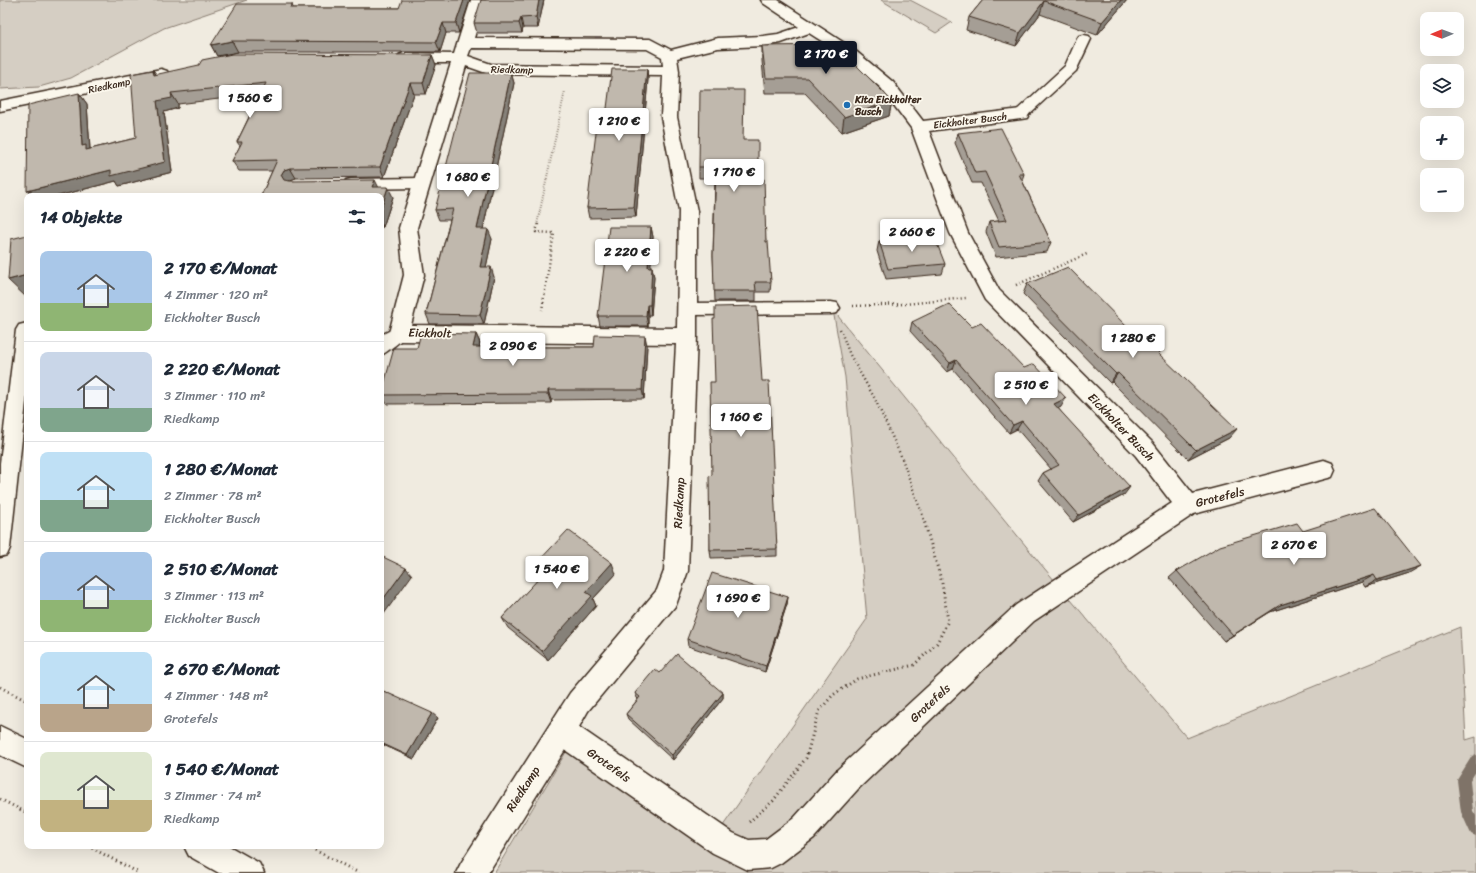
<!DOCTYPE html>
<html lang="de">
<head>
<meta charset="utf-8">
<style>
  body { margin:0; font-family:Sriracha,sans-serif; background:#f2f2f3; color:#1f2937; height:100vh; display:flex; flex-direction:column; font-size:15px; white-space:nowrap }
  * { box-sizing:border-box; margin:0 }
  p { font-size:13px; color:#747a83 }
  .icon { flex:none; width:22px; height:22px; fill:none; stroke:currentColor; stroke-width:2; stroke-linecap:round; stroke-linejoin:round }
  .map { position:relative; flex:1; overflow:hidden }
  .side { position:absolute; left:24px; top:193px; width:360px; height:656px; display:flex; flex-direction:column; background:#fff; border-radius:8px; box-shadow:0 4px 16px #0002 }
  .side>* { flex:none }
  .needle { width:26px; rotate:269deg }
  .controls { position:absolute; left:1420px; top:12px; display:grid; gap:8px }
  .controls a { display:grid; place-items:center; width:44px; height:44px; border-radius:8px; background:#fff; box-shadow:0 4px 16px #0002; font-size:20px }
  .price { position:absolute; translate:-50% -34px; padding:0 9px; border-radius:4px; background:#fff; color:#222; font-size:13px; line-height:26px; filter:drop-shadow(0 1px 2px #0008) }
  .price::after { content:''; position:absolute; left:50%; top:24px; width:12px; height:9px; margin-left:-6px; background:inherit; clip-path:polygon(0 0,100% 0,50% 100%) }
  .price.active { background:#111827; color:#fff }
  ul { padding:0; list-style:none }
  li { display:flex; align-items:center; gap:12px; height:100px; padding:0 16px }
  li+li { border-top:1px solid #e0e1e3 }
  li span { display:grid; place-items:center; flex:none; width:112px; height:80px; border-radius:8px; color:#555 }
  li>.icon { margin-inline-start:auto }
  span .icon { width:48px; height:48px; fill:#fffc; stroke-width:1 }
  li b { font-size:17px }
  h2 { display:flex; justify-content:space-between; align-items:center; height:48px; padding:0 16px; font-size:17px }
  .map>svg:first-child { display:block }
</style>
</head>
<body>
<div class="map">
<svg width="1476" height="873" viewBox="0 0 1476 873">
  <rect width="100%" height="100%" fill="#f0ebe0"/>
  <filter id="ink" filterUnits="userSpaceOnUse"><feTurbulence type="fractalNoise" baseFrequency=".025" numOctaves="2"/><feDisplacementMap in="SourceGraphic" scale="8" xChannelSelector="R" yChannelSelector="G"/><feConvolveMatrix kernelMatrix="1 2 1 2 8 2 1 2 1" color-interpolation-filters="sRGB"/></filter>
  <g filter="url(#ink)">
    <path fill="#d5cec3" stroke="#887c70" d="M0,0H247L164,28L71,78L39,87L0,89Z
      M881,0H910L952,22L936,33Z
      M833,310L1039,562L1187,738L1460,627L1466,740L1476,737V873H494L569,747L711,843L867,619L845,377Z"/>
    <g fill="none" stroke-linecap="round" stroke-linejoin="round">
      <path fill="#7f7367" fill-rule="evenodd" d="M1476,754V771L1470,781L1473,811L1476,816V836L1471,834L1461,812L1457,780L1472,756Z"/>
      <g stroke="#3b2a1e" stroke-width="3">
        <path id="service" d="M1084,35L1089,36L1091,39L1076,71L1026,117L1021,118L1016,117L1014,114L1016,111L1065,66L1077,39L1079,36Z
          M422,178L427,179L430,183L427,187L422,188L351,189L346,188L343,184L346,180L351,179Z
          M831,302L837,303L840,308L837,313L831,314L688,315L682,314L679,309L682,304L688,303Z
          M27,323V393L10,548L7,555L0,557V463L16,330L19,325Z
          M399,326L405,328L408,333C405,338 386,353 381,355V335Z"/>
      </g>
      <g stroke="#3b2a1e" stroke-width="3">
        <path id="minor" d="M471,0H485L474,38L650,39L671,50L718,38L763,36L778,34L799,27L763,3L761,0H778L852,48L893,82L923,121L1021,109L1027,110L1029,114L1027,118L1021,119L929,131L968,233L999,290L1152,442L1193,494L1324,460L1332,463L1335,470L1332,477L1194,514L1034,621L858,789L814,838L781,863L771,868L748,870L713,853L565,750L488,873H456L461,863L570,693L657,590L664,571L676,344L399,341L392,339L389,333L404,275L399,228L451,63H404L399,61L396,58L399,55L404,53L454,54ZM809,33L842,54L881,88L911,128L950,233L985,300L1136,456L1172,503L1016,605L838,769L794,818L766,839L749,840L733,833L579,727L588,711L676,605L688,571L697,336V211L677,117L679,71L677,58L718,48L763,46L781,43ZM471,48L647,49L662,57L663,66L491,64L468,56ZM466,66L489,74L663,76L661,117L679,211L677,328L411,325L424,275L417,228Z
          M161,69L167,71L169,74L167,77L0,111V101Z"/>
      </g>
      <g stroke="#3b2a1e" stroke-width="3">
        <path id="primary" d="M0,726L27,739V768L0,755Z
          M184,846H229L259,863L264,873H219L189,856Z"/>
      </g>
      <path stroke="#3b2a1e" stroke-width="2" stroke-dasharray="0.5 2" stroke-linecap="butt" d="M537,225L565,91"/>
      <path stroke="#3b2a1e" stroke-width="2.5" stroke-dasharray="1 3" stroke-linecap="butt" d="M538,224L536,232L554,233L542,310
        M1016,285L1089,253
        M853,306L905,304L966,298
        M840,329L850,355L875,399L901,456L921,511"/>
      <path stroke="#3b2a1e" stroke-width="3" stroke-dasharray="1 3.5" stroke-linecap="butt" d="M0,687L27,701
        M0,799L27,813
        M749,822L773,801L806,758L819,711L833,695L857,679L914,665L937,643L948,621L942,583L921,510
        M88,846L139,873
        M307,846L359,873"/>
      <use href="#service" fill="#fbf7ec" fill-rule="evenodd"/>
      <use href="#minor" fill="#fbf7ec" fill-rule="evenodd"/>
      <use href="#primary" fill="#fbf7ec" fill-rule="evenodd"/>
    </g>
    <path fill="#a59e95" stroke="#3b2a1e" d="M470,0L459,33H446L440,52H238L217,56L211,45L292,4L293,8H399Z
      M544,0L538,28H523L522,33H477L474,23Z
      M983,0H1127L1097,35L1040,14L1016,46L966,30L969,17Z
      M762,46L892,101L889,116L842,132L805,93H765L762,61Z
      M432,55L436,65L426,94H414L384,177L296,178L290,180L289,181L378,187L393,197L383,227L381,228V196H261L272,171H239L232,161L240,146L237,142L260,94L178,104V108L164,112L172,172L119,186L116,181L58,196H32L79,93L87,104L90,149L136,138L153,70L157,75Z
      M647,69L648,79L636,217L589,218L587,208L605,124Z
      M511,73L514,83L483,229L492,239L486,267L494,277L484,324H430L426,314L450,220H439L435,210Z
      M958,133L1024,174L1022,180L1051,242L1047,252L996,257L986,232L989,222L999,221L981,183H972L955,143Z
      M743,140L758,179L771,282L770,292H756V301H715L713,255L715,178H699V167Z
      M651,227L653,237L650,267H652L654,277L651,315H648V326H600L598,316Z
      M879,241L945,264L942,274L886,279L877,251Z
      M1027,284L1132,332L1160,352L1158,354L1229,438L1188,459L1112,382L1110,383L1023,294Z
      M912,322L972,327L1061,407L1058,408L1124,495L1073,522L1038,481L1043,473L1051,469L1017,429L1009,433L953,369L947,372L910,331Z
      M476,334L480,343L479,347H594L647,345L644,399L551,400V403L387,404L381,395L417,348Z
      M762,381L777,549V556L711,558L710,550L712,475Z
      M1303,531L1409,573L1365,587L1362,582L1270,612L1224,641L1169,578L1177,571Z
      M534,566L616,574L593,599L596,606L548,660L508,628L502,618L540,578Z
      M788,597L787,604L765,672L688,646L687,639Z
      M660,673L723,693V698L673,760L628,719L626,714L638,699L637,698L635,693Z
      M381,690L438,718L414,759L381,744Z"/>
    <path fill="#868179" stroke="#3b2a1e" d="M464,0H470L459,33L456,23Z
      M539,0H544L538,28L536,17Z
      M1121,0H1127L1097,35L1102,22Z
      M1044,1L1040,14L1016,46L1020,33Z
      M521,18L523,28L522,33L519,23Z
      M443,23L446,33L440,52L436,42Z
      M232,41L238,52L217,56L211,45Z
      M432,55L436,65L426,94L423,83Z
      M647,69L648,79L636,217L634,207Z
      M153,70L160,80L154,75Z
      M511,73L514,83L481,239L477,229Z
      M410,83L414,94L384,177L380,167Z
      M79,93L87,104L90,150L94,161L82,146Z
      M171,93L178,104V108L164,112L172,172L119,186L116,181L58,196H32L27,191L111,170L165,162L157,101Z
      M892,101L889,116L842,132L844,117Z
      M290,168L296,178L290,180L286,185L281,175L284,170Z
      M375,180L380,190L372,187Z
      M388,187L393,197L383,227L381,223V209Z
      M651,227L653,237L650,277L648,267Z
      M488,229L492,239L484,277L480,267Z
      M491,267L494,277L484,324L480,315Z
      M652,267L654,277L651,315L650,305Z
      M27,275V298L8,280Z
      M647,305L648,315V326L646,316Z
      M476,334L480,343L477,357L473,347Z
      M645,336L647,345L644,399L642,390Z
      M956,360L953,369L947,372L950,363Z
      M1118,373L1112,382L1110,383L1116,374Z
      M548,390L551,400V403L548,394Z
      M1066,398L1061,407L1050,413L1054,404Z
      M1022,421L1017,429L1009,433L1013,425Z
      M1237,429L1229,438L1188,459L1196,450Z
      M1130,487L1124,495L1073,522L1079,515Z
      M612,563L616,574L593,599L596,606L548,660L542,651L586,592Z
      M1421,566L1409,573L1365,587L1377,580Z
      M406,568L412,575L381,618V602Z
      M1374,575L1362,582L1270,612L1224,641L1280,605Z
      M788,597L787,604L765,672L766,666Z
      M723,693V698L673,760L672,755Z
      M432,713L438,718L414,759L407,755Z"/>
    <path fill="#c0b8ad" stroke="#3b2a1e" d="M402,0H464L456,23H443L436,42L232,41L211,45L237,4H292L290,8H399Z
      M481,0H539L536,17L521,18L519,23H474Z
      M983,0H1121L1102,22L1044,1L1020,33L969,17Z
      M836,45L892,101L844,117L807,78H766L762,46Z
      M232,54L432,55L423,83H410L380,167L290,168L284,170L281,175L284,180L290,181L375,180L372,187H388L381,209V196H261L277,160L232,161L242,142H237L266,83L171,93L172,98L157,101L165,162L111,176V170L27,191L28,105L79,93L82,146L86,145V150L136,138L131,74L153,70L154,75L199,65L202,60Z
      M612,69H647L634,207L587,208L597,124H605Z
      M470,73H511L477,229H488L480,267H491L480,315L426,314L453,209L435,210Z
      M700,90H744L743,140H758V179H764L766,242H768L771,282H755L756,291H714L713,255L716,167H699Z
      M1001,128L1024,174H1019L1051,242L999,247L989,222L1007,220L985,172L975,173L958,133Z
      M609,227H651L648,267H652L650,305H647L646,316H598Z
      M27,235V275L8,280L11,239Z
      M934,236L945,264L888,269L879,241Z
      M1068,267L1132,332L1137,330L1160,352L1158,353L1237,429L1196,450L1118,373L1116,374L1027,284Z
      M949,304L972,327L981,323L1024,368L1034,364L1066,398L1054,404L1130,487L1079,515L1043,473L1059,465L1022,421L1013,425L956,360L950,363L912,322Z
      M757,306L762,381H769L777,549L710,550L709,476L712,475L710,382H715L713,319H715V307Z
      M421,333L476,334L473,347H594L595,335L645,336L642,390H548V394L381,395L394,348H417Z
      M1375,508L1421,566L1377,580L1374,575L1280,605L1233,635L1177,571L1220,546L1297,523L1303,531Z
      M568,530L612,563L586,592L592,596L542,651L502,618L543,574L534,566Z
      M381,556L406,568L381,602Z
      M712,573L788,597L766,666L687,639Z
      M677,654L723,693L672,755L626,714L640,697L635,693L655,669L660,673Z
      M381,690L432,713L407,755L381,743Z"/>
  </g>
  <circle fill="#1f6fb2" stroke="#fbf7ec" stroke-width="1.5" cx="847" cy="105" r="4"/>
  <g text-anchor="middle" stroke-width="3.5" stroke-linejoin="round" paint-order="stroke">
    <g font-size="10" fill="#3b2a1e" stroke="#fbf7ec">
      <text transform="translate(512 69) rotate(1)" y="4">Riedkamp</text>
      <text transform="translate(109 85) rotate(-12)" y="4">Riedkamp</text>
      <text transform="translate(970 120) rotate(-7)" y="4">Eickholter Busch</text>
    </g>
    <g font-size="10" font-weight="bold" fill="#3b2a1e" stroke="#fbf7ec" text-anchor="start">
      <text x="855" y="103">Kita Eickholter<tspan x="855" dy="12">Busch</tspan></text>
    </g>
    <g font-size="12" fill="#3b2a1e" stroke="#fbf7ec">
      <text transform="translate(430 333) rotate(1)" y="4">Eickholt</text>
      <text transform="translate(1121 427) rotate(46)" y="4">Eickholter Busch</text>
      <text transform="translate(1220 497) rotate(-14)" y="4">Grotefels</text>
      <text transform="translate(679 503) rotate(-87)" y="4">Riedkamp</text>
      <text transform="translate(930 703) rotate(-43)" y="4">Grotefels</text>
      <text transform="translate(609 765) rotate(35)" y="4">Grotefels</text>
      <text transform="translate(523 789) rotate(-57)" y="4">Riedkamp</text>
    </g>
  </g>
</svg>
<div class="controls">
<a><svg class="needle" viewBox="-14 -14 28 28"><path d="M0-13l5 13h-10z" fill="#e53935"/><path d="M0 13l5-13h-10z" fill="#747a83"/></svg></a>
<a><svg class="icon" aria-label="layers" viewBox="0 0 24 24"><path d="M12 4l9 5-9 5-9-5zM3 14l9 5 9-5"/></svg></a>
<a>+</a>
<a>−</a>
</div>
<b class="price active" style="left:826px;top:75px">2 170 €</b>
<b class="price" style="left:250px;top:119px">1 560 €</b>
<b class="price" style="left:619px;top:142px">1 210 €</b>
<b class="price" style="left:734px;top:193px">1 710 €</b>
<b class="price" style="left:468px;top:198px">1 680 €</b>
<b class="price" style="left:912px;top:253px">2 660 €</b>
<b class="price" style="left:627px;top:273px">2 220 €</b>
<b class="price" style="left:1133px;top:359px">1 280 €</b>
<b class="price" style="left:513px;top:367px">2 090 €</b>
<b class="price" style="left:1026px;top:406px">2 510 €</b>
<b class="price" style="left:741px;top:438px">1 160 €</b>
<b class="price" style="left:1294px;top:566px">2 670 €</b>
<b class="price" style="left:557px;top:590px">1 540 €</b>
<b class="price" style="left:738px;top:619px">1 690 €</b>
<section class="side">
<h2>14 Objekte<svg class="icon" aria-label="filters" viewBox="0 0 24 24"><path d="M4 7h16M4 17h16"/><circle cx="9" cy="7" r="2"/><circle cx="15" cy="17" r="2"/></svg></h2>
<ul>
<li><span style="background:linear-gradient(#a9c7e8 65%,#8fb573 0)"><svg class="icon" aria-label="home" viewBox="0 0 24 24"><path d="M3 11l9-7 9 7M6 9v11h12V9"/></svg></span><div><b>2 170 €/Monat</b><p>4 Zimmer · 120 m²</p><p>Eickholter Busch</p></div></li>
<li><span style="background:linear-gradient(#c9d6e8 70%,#7fa58c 0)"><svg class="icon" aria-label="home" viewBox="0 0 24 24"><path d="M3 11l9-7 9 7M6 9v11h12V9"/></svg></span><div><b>2 220 €/Monat</b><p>3 Zimmer · 110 m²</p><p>Riedkamp</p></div></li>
<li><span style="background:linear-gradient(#bfe0f5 60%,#7fa58c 0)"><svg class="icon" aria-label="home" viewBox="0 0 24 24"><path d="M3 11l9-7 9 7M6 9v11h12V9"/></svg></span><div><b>1 280 €/Monat</b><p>2 Zimmer · 78 m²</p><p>Eickholter Busch</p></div></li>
<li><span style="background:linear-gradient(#a9c7e8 60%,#8fb573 0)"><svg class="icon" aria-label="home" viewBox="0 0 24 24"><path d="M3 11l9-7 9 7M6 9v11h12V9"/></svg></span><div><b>2 510 €/Monat</b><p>3 Zimmer · 113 m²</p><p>Eickholter Busch</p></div></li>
<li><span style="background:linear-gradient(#bfe0f5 65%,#b9a48a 0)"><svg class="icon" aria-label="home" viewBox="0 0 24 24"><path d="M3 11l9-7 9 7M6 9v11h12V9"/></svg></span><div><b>2 670 €/Monat</b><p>4 Zimmer · 148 m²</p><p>Grotefels</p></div></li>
<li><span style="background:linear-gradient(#dfe7d0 60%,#c2b280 0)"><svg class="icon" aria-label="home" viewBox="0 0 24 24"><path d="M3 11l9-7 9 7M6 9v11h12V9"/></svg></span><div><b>1 540 €/Monat</b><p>3 Zimmer · 74 m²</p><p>Riedkamp</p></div></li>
</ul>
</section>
</div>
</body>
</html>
